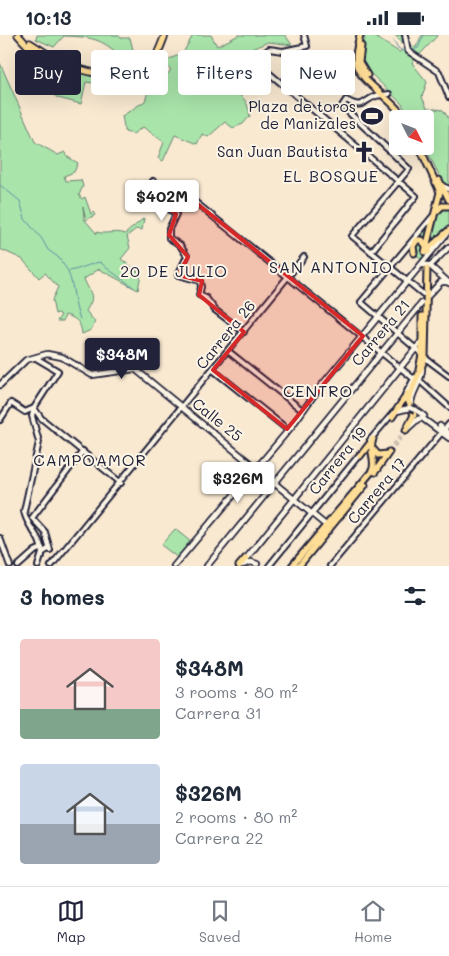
<!DOCTYPE html>
<html lang="en">
<head>
<meta charset="utf-8">
<style>
  body { margin:0; font-family:Mali,sans-serif; background:#f2f2f3; color:#1f2937; height:100vh; display:flex; flex-direction:column; font-size:19px; white-space:nowrap }
  * { box-sizing:border-box; margin:0 }
  p { font-size:16px; color:#747a83 }
  .icon { flex:none; width:28px; height:28px; fill:none; stroke:currentColor; stroke-width:2; stroke-linecap:round; stroke-linejoin:round }
  .map { position:relative; height:531px; overflow:hidden }
  .sheet { display:flex; flex-direction:column; background:#fff; flex:1 }
  .sheet>* { flex:none }
  .top-card { position:absolute; left:15px; top:15px; width:420px; height:45px; display:flex; gap:10px }
  .needle { width:32px; rotate:132deg }
  .buttons { position:absolute; left:389px; top:75px; display:grid; gap:10px }
  .buttons a { display:grid; place-items:center; width:45px; height:45px; border-radius:5px; background:#fff; box-shadow:0 5px 20px #0002; font-size:25px }
  .price { position:absolute; translate:-50% -42px; padding:0 11px; border-radius:5px; background:#fff; color:#222; font-size:16px; line-height:32px; filter:drop-shadow(0 1px 2px #0008) }
  .price::after { content:''; position:absolute; left:50%; top:30px; width:15px; height:11px; margin-left:-8px; background:inherit; clip-path:polygon(0 0,100% 0,50% 100%) }
  .price.on { background:#22223b; color:#fff }
  ul { padding:0; list-style:none }
  li { display:flex; align-items:center; gap:15px; height:125px; padding:0 20px }
  li span { display:grid; place-items:center; flex:none; width:140px; height:100px; border-radius:5px; color:#555 }
  li>.icon { margin-inline-start:auto }
  span .icon { width:60px; height:60px; fill:#fffc; stroke-width:1 }
  li b { font-size:21px }
  h2 { display:flex; justify-content:space-between; align-items:center; height:60px; padding:0 20px; font-size:21px }
  .pill { padding:0 18px; border-radius:5px; background:#fff; box-shadow:0 5px 20px #0002; font-size:18px; line-height:45px }
  .pill.on { background:#22223b; color:#fff }
  .status { display:flex; justify-content:space-between; align-items:center; height:35px; padding:0 25px; background:#fff; direction:ltr }
  .status svg { height:14px; fill:currentColor }
  .tabs { display:flex; justify-content:space-around; align-items:center; height:70px; border-top:1px solid #e0e1e3; background:#fff; font-size:14px; color:#747a83 }
  .tabs a { display:grid; justify-items:center; gap:2px }
  .tabs .on { color:#22223b }
  .map>svg:first-child { display:block }
</style>
</head>
<body>
<div class="status"><b>10:13</b><svg viewBox="0 0 49 12"><path d="M0 12V9h3v3zM5 12V6h3v6zM10 12V3h3v9zM15 12V0h3v12zM26 1h20v11H26zM47 4h2v5h-2z"/></svg></div>
<div class="map">
<svg width="449" height="531" viewBox="0 0 449 531">
  <rect width="100%" height="100%" fill="#f9e9d1"/>
  <filter id="ink" filterUnits="userSpaceOnUse"><feTurbulence type="fractalNoise" baseFrequency=".02" numOctaves="2"/><feDisplacementMap in="SourceGraphic" scale="10" xChannelSelector="R" yChannelSelector="G"/><feConvolveMatrix kernelMatrix="1 2 1 2 8 2 1 2 1" color-interpolation-filters="sRGB"/></filter>
  <g filter="url(#ink)">
    <path fill="#a9e4aa" stroke="#668372" d="M37,0H118L121,3H130L133,15L121,22C102,3 90,2 64,1L54,12L36,4Z
      M193,0H211L217,11L239,0H285L292,10L268,7L224,26L221,38L226,43L233,41L235,58C246,62 248,70 250,81L243,89L233,93L225,87L208,102L202,99L197,109L175,100L163,126L158,123L164,107L143,92L133,99L125,97L122,81L145,66L154,39L165,42L171,35L163,27L183,18Z
      M365,0H372L399,17L407,13L395,0H403L407,13L416,12L422,0H438L412,28L427,47L422,62L427,73L443,75L449,84V159L430,122L428,115L429,106L425,101V84L409,83L402,69L363,31L362,17Z
      M25,19L61,33L122,48L113,51L86,47L81,69L58,63L33,46Z
      M0,28L35,107L58,120L65,117L66,121L78,128L74,137L64,141L66,146L81,145L83,151L79,160L82,164L85,162L91,179L93,177L95,180L86,185L83,172L84,184L97,199L96,197C108,200 115,195 125,199L144,183L142,195L136,194L127,201L130,213L121,224L141,239L138,255L99,234L84,244C91,261 96,260 86,276L95,287L91,295L82,299C81,288 77,283 65,280L63,286H57L61,280L58,278L55,279L52,265L58,252L45,238L39,243L22,224L0,214Z
      M449,170V196L424,227L407,212L438,175Z
      M175,494L191,507L178,523L161,510Z"/>
    <g fill="none" stroke-linecap="round" stroke-linejoin="round">
      <path stroke="#618fa4" stroke-width="1" d="M394,6L398,13L406,18L418,13L424,0
        M0,150L20,166L25,184L42,204L48,215L58,222L68,236C80,235 88,229 100,227C110,237 122,243 133,252
        M68,237C75,253 73,268 80,284"/>
      <path stroke="#cec1b3" stroke-width="5" stroke-dasharray="5 2.5" stroke-linecap="butt" d="M389,417L406,395
        M295,531H296"/>
      <g stroke="#22223b" stroke-width="8">
        <path id="tertiary" d="M304,0L307,11L283,16L269,14L259,22L257,28L416,161L371,217
          M405,0L408,16L439,37L449,62
          M389,59C385,60 379,60 376,61C362,66 364,75 346,65L342,71L409,134L352,201L423,259
          M149,159L156,149
          M244,297L215,275L206,263L199,260L201,252L200,246L178,240L187,221L180,210L169,203V194L176,179L146,156L153,146L171,162L195,167L414,344
          M228,316L302,375
          M422,319L361,267L433,181
          M36,323L58,336L34,373L32,381L39,407L24,476C27,494 43,501 42,521
          M425,323L449,341
          M213,335L287,394
          M420,346L449,372
          M405,360L415,342
          M34,373L41,383L121,448
          M0,385L11,368L25,377L34,373
          M444,395L449,389
          M370,405L393,378
          M0,503L10,531
          M50,515L45,497L32,483L83,416
          M18,531L35,516L42,513
          M38,531L42,518L48,514
          M51,531L304,222
          M269,531L360,419
          M330,531L442,397"/>
      </g>
      <g stroke="#22223b" stroke-width="8">
        <path id="secondary" d="M440,150L449,154
          M422,230H429L449,248
          M430,231L449,212
          M426,263L441,247H448
          M422,333C423,347 410,357 411,371L424,381
          M0,350L26,325L47,319L62,322L92,340L135,334L328,492
          M397,376L410,373
          M440,391L449,399
          M408,393L418,384L422,383L449,403
          M245,525L421,307
          M242,530L251,527L257,529
          M174,531L292,391L317,356L447,198
          M207,531L422,268"/>
      </g>
      <g stroke="#22223b" stroke-width="9">
        <path id="primary" d="M360,0C358,9 355,19 356,28C358,46 395,65 405,84
          M361,11L359,27L367,40
          M419,111L440,157L425,217
          M439,145L449,165
          M437,176L442,171H449
          M428,217L430,212L449,195
          M414,218L413,211L417,205H422L426,211
          M419,335L422,319V281
          M392,382L408,358
          M406,395L414,380L408,365L425,323L427,233
          M372,413L378,420L387,419
          M360,421L371,407
          M375,437L389,417
          M239,531L246,523
          M292,531L372,436C377,426 368,416 373,404
          M299,531L365,450"/>
      </g>
      <g stroke="#22223b" stroke-width="9">
        <path id="trunk" d="M18,0C24,7 30,14 38,19C54,28 122,49 138,41C154,33 159,15 165,0
          M30,8L49,20"/>
      </g>
      <use href="#tertiary" stroke="#fcf5e5" stroke-width="4"/>
      <use href="#secondary" stroke="#fcf5e5" stroke-width="4.5"/>
      <use href="#primary" stroke="#fedd96" stroke-width="5"/>
      <use href="#trunk" stroke="#fedd96" stroke-width="5.5"/>
      <g stroke="#22223b" stroke-width="8" stroke-linecap="butt">
        <path id="secondary-bridge" d="M410,373L415,375"/>
      </g>
      <use href="#secondary-bridge" stroke="#fcf5e5" stroke-width="4.5"/>
    </g>
  </g>
  <path fill="#d62828" fill-opacity="0.2" stroke="#d62828" stroke-width="4" stroke-linejoin="round" d="M156,149L171,162L195,167L363,301L287,394L213,335L244,297L199,260L202,246L178,240L188,222L169,200L176,179L149,159Z"/>
  <defs>
    <g id="stadium-bare" transform="scale(1.725)"><path d="M0-5a6.5 5 0 1 0 0 10a6.5 5 0 1 0 0-10ZM-3.5-1.8h7v3.6h-7Z" fill="#22223b" stroke="#fcf5e5" stroke-width="2.5" paint-order="stroke"/></g>
    <g id="church-bare" transform="scale(1.725)"><path d="M-1.2-6h2.4v3.5h3.3v2.4h-3.3V6h-2.4V-.1h-3.3v-2.4h3.3Z" fill="#22223b" stroke="#fcf5e5" stroke-width="2.5" paint-order="stroke"/></g>
  </defs>
  <g fill-rule="evenodd">
    <use href="#stadium-bare" x="372" y="81"/>
    <use href="#church-bare" x="364" y="117"/>
  </g>
  <g text-anchor="middle" stroke-width="4" stroke-linejoin="round" paint-order="stroke">
    <g font-size="15" fill="#22223b" stroke="#fcf5e5" text-anchor="end">
      <text x="356" y="77">Plaza de toros<tspan x="356" dy="17">de Manizales</tspan></text>
      <text x="348" y="122">San Juan Bautista</text>
    </g>
    <g font-size="15" fill="#22223b" stroke="#fcf5e5">
      <text transform="translate(381 298) rotate(-50)" y="5">Carrera 21</text>
      <text transform="translate(226 300) rotate(-51)" y="5">Carrera 26</text>
      <text transform="translate(217 385) rotate(39)" y="5">Calle 25</text>
      <text transform="translate(338 426) rotate(-51)" y="5">Carrera 19</text>
      <text transform="translate(377 456) rotate(-50)" y="5">Carrera 17</text>
    </g>
    <g font-size="16" letter-spacing="1" fill="#22223b" stroke="#fcf5e5">
      <text x="331" y="147">EL BOSQUE</text>
      <text x="331" y="238">SAN ANTONIO</text>
      <text x="174" y="242">20 DE JULIO</text>
      <text x="318" y="362">CENTRO</text>
      <text x="90" y="431">CAMPOAMOR</text>
    </g>
  </g>
</svg>
<div class="buttons">
<a><svg class="needle" viewBox="-14 -14 28 28"><path d="M0-13l5 13h-10z" fill="#e53935"/><path d="M0 13l5-13h-10z" fill="#747a83"/></svg></a>
</div>
<b class="price" style="left:162px;top:187px">$402M</b>
<b class="price on" style="left:122px;top:345px">$348M</b>
<b class="price" style="left:238px;top:469px">$326M</b>
<div class="top-card">
<a class="pill on">Buy</a>
<a class="pill">Rent</a>
<a class="pill">Filters</a>
<a class="pill">New</a>
</div>
</div>
<section class="sheet">
<h2>3 homes<svg class="icon" aria-label="filters" viewBox="0 0 24 24"><path d="M4 7h16M4 17h16"/><circle cx="9" cy="7" r="2"/><circle cx="15" cy="17" r="2"/></svg></h2>
<ul>
<li><span style="background:linear-gradient(#f6c9c9 70%,#7fa58c 0)"><svg class="icon" aria-label="home" viewBox="0 0 24 24"><path d="M3 11l9-7 9 7M6 9v11h12V9"/></svg></span><div><b>$348M</b><p>3 rooms · 80 m²</p><p>Carrera 31</p></div></li>
<li><span style="background:linear-gradient(#c9d6e8 60%,#9aa5b1 0)"><svg class="icon" aria-label="home" viewBox="0 0 24 24"><path d="M3 11l9-7 9 7M6 9v11h12V9"/></svg></span><div><b>$326M</b><p>2 rooms · 80 m²</p><p>Carrera 22</p></div></li>
</ul>
</section>
<nav class="tabs">
<a class="on"><svg class="icon" aria-label="map" viewBox="0 0 24 24"><path d="M3 6l6-2 6 2 6-2v14l-6 2-6-2-6 2zM9 4v14M15 6v14"/></svg>Map</a>
<a><svg class="icon" aria-label="saved" viewBox="0 0 24 24"><path d="M7 4h10v16l-5-4-5 4z"/></svg>Saved</a>
<a><svg class="icon" aria-label="home" viewBox="0 0 24 24"><path d="M3 11l9-7 9 7M6 9v11h12V9"/></svg>Home</a>
</nav>
</body>
</html>
